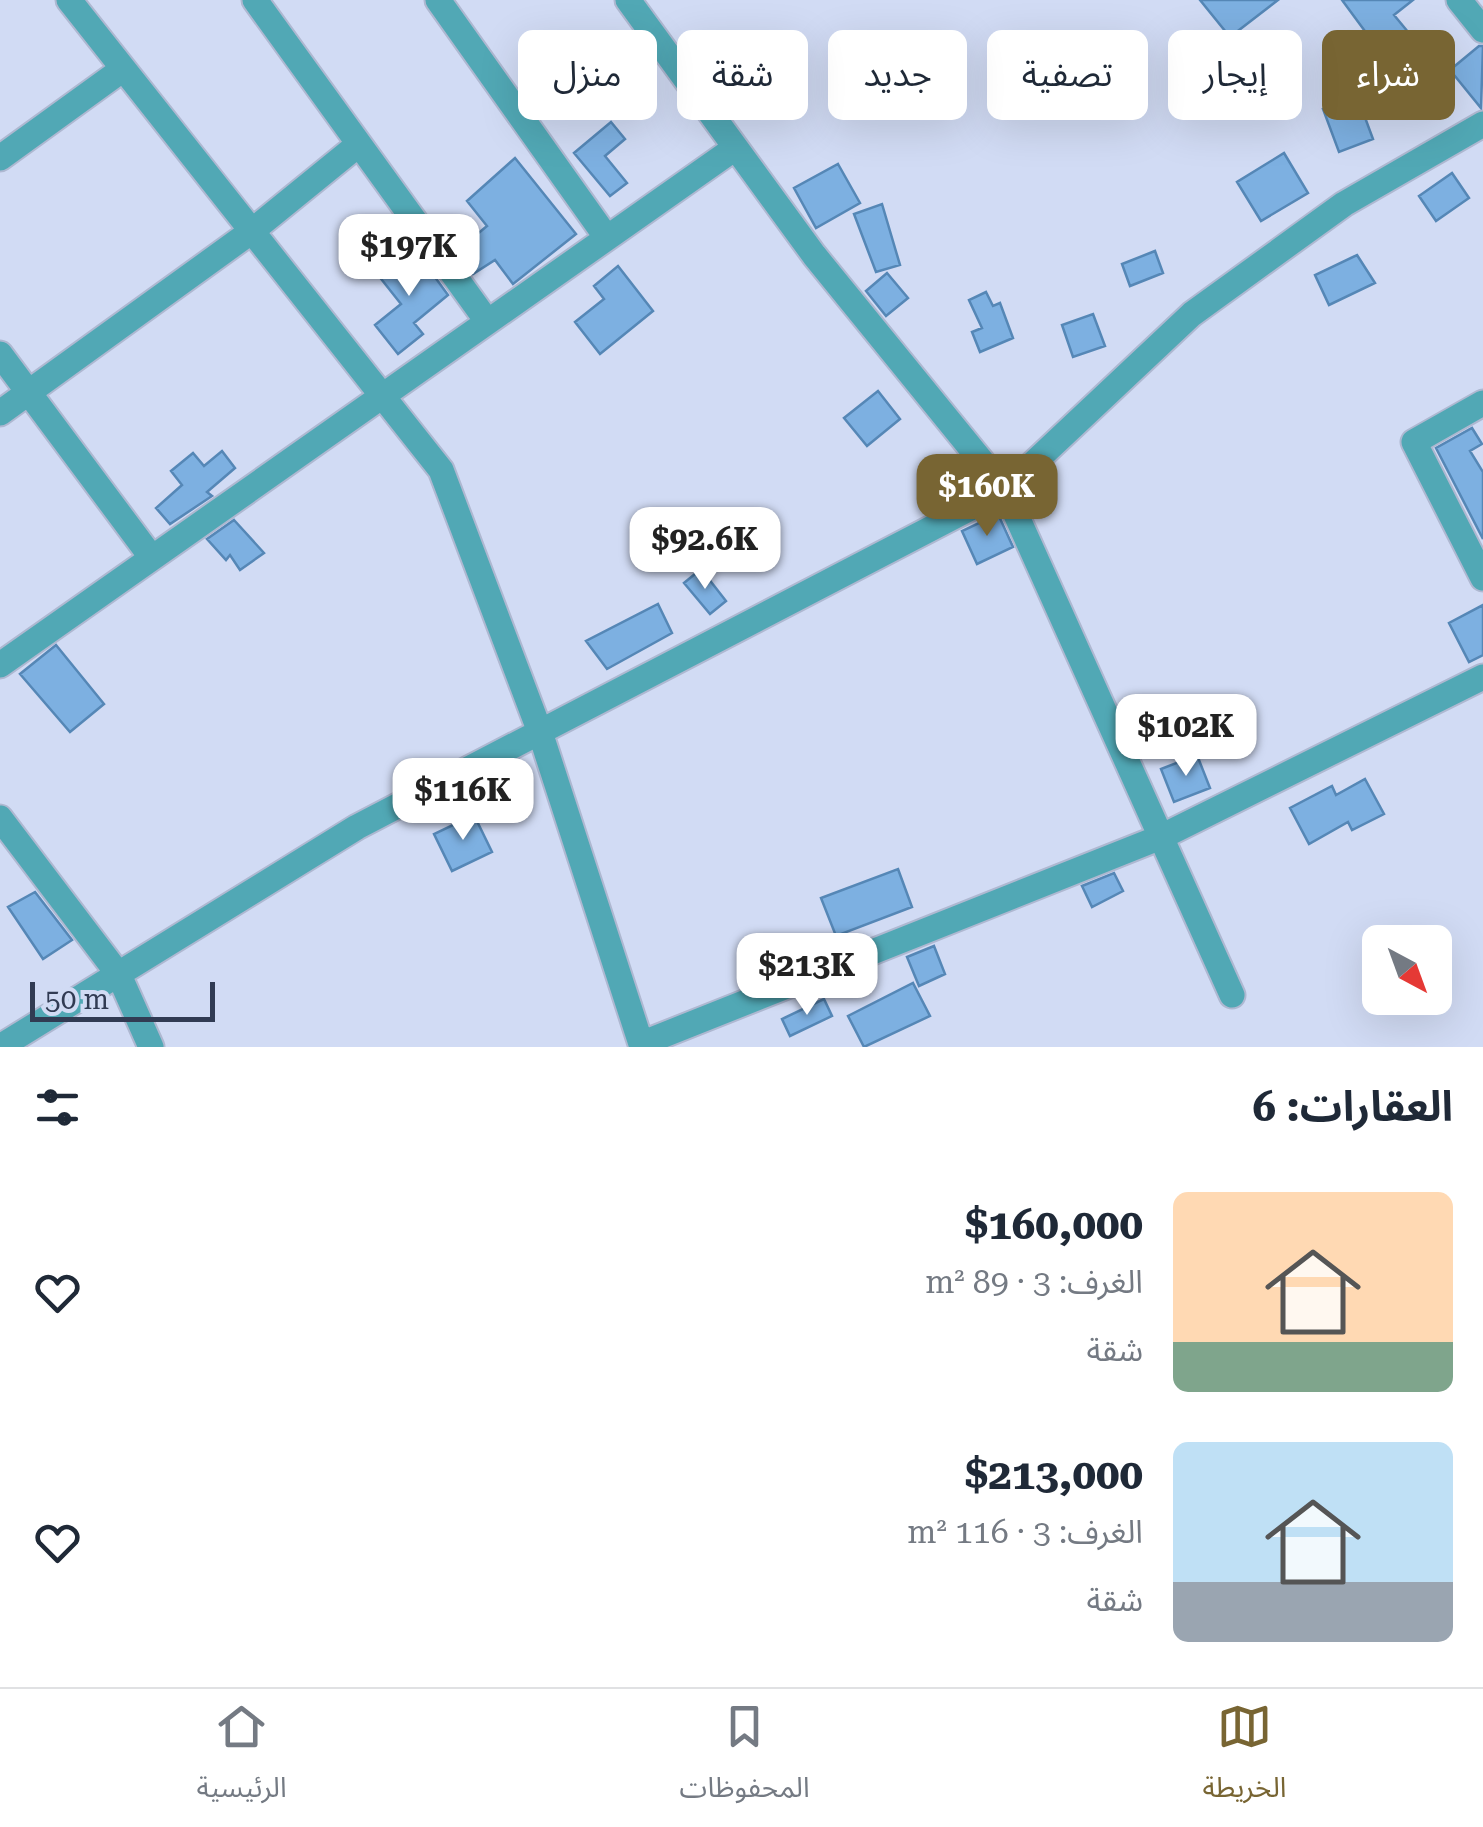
<!DOCTYPE html>
<html lang="ar">
<head>
<meta charset="utf-8">
<style>
  body { margin:0; font-family:"Roboto Serif","Noto Sans Arabic",serif; background:#f6f6f7; color:#1f2937; direction:rtl; height:100vh; display:flex; flex-direction:column; font-size:38px; white-space:nowrap }
  * { box-sizing:border-box; margin:0 }
  p { font-size:32px; color:#747a83 }
  .icon { flex:none; width:55px; height:55px; fill:none; stroke:currentColor; stroke-width:2; stroke-linecap:round; stroke-linejoin:round }
  .map { position:relative; height:1047px; overflow:hidden; direction:ltr }
  .details { display:flex; flex-direction:column; background:#fff; flex:1 }
  .details>* { flex:none }
  .top-card { position:absolute; left:30px; top:30px; width:1425px; height:90px; direction:rtl; display:flex; gap:20px }
  .needle { width:65px; rotate:139deg }
  .fabs { position:absolute; left:1362px; top:925px; display:grid; gap:20px }
  .fabs a { display:grid; place-items:center; width:90px; height:90px; border-radius:15px; background:#fff; box-shadow:0 10px 40px #0002; font-size:50px }
  .scale { position:absolute; left:30px; bottom:25px; width:185px; box-sizing:border-box; padding-left:10px; border:5px solid #313b53; border-top:0; font-size:28px; line-height:35px; white-space:nowrap; color:#313b53; -webkit-text-stroke:8px #d1dbf4; paint-order:stroke }
  .price { position:absolute; translate:-50% -85px; padding:0 22px; border-radius:20px; background:#fff; color:#222; font-size:32px; line-height:65px; filter:drop-shadow(0 2px 5px #0008) }
  .price::after { content:''; position:absolute; left:50%; top:60px; width:30px; height:22px; margin-left:-15px; background:inherit; clip-path:polygon(0 0,100% 0,50% 100%) }
  .price.active { background:#786533; color:#fff }
  ul { padding:0; list-style:none }
  li { display:flex; align-items:center; gap:30px; height:250px; padding:0 30px }
  li span { display:grid; place-items:center; flex:none; width:280px; height:200px; border-radius:15px; color:#555 }
  li>.icon { margin-inline-start:auto }
  span .icon { width:120px; height:120px; fill:#fffc; stroke-width:1 }
  li b { font-size:42px }
  h2 { display:flex; justify-content:space-between; align-items:center; height:120px; padding:0 30px; font-size:42px }
  .chip { padding:0 35px; border-radius:15px; background:#fff; box-shadow:0 10px 40px #0002; font-size:35px; line-height:90px }
  .chip.active { background:#786533; color:#fff }
  .dock { display:flex; justify-content:space-around; align-items:center; height:140px; border-top:2px solid #e0e1e3; background:#fff; font-size:28px; color:#747a83 }
  .dock a { display:grid; justify-items:center; gap:5px }
  .dock .active { color:#786533 }
  .map>svg:first-child { display:block }
</style>
</head>
<body>
<div class="map">
<svg width="1483" height="1047" viewBox="0 0 1483 1047">
  <rect width="100%" height="100%" fill="#d1dbf4"/>
  <path fill="#7db0e1" stroke="#5587b6" stroke-width="2.5" d="M1200,0H1278L1230,37Z
    M1342,0H1413L1394,15L1437,67L1409,91Z
    M1479,46H1483L1481,108L1450,70Z
    M1357,96L1373,139L1339,152L1323,109Z
    M611,122L625,139L605,156L627,183L610,196L574,153Z
    M1284,153L1308,193L1261,221L1237,182Z
    M515,158L576,234L513,284L495,260L473,274L457,251L487,226L467,201Z
    M838,164L860,203L816,228L794,188Z
    M1452,173L1469,198L1436,221L1419,196Z
    M882,204L900,265L876,272L854,214Z
    M413,247L448,295L414,323L423,334L398,354L375,325L401,304L378,275Z
    M1155,251L1163,273L1130,286L1122,264Z
    M1357,255L1375,283L1329,305L1315,275Z
    M618,266L653,311L600,354L575,322L604,299L594,286Z
    M887,273L908,298L886,316L866,291Z
    M986,292L993,306L1000,303L1013,338L980,352L972,332L982,328L969,300Z
    M1093,314L1105,346L1073,357L1062,325Z
    M878,391L900,419L867,446L844,418Z
    M1472,428L1482,444L1470,451L1483,472V539L1436,448Z
    M222,451L235,468L207,492L212,496L170,524L156,508L182,485L171,471L193,453L204,466Z
    M998,514L1013,547L977,564L962,531Z
    M234,520L264,553L240,570L230,555L226,560L207,539Z
    M701,569L726,601L710,614L684,583Z
    M658,604L672,633L607,669L586,641Z
    M1483,605V655L1469,662L1449,623Z
    M56,645L104,704L70,732L20,674Z
    M1197,755L1210,788L1174,802L1161,769Z
    M1365,779L1384,814L1352,830L1348,822L1309,844L1290,808L1332,786L1336,795Z
    M474,815L492,852L452,871L434,834Z
    M898,869L912,907L836,936L821,898Z
    M1114,873L1123,891L1092,907L1082,886Z
    M35,892L72,940L43,959L8,907Z
    M934,946L945,974L919,986L907,957Z
    M913,983L930,1016L864,1047L848,1016Z
    M824,999L832,1016L790,1036L782,1019Z"/>
  <g fill="none" stroke-linecap="round" stroke-linejoin="round">
    <g stroke="#aeb8d1" stroke-width="29">
      <path id="minor" d="M69,0L441,470L540,732L642,1047
        M255,0L487,321
        M438,0L607,238
        M628,0L814,255L1005,490L1232,995
        M1459,0L1483,30
        M0,158L123,69
        M0,354L152,558
        M1483,403L1414,442L1483,578
        M0,413L252,231L359,144
        M0,665L735,148
        M0,818L119,975L151,1047
        M641,1044L1161,837L1483,677
        M0,1047L357,827L1005,490L1192,314L1344,204L1483,124"/>
    </g>
    <use href="#minor" stroke="#51a8b5" stroke-width="25"/>
  </g>
</svg>
<div class="fabs">
<a><svg class="needle" viewBox="-14 -14 28 28"><path d="M0-13l5 13h-10z" fill="#e53935"/><path d="M0 13l5-13h-10z" fill="#747a83"/></svg></a>
</div>
<div class="scale">50 m</div>
<b class="price" style="left:409px;top:299px">$197K</b>
<b class="price active" style="left:987px;top:539px">$160K</b>
<b class="price" style="left:705px;top:592px">$92.6K</b>
<b class="price" style="left:1186px;top:779px">$102K</b>
<b class="price" style="left:463px;top:843px">$116K</b>
<b class="price" style="left:807px;top:1018px">$213K</b>
<div class="top-card">
<a class="chip active">شراء</a>
<a class="chip">إيجار</a>
<a class="chip">تصفية</a>
<a class="chip">جديد</a>
<a class="chip">شقة</a>
<a class="chip">منزل</a>
</div>
</div>
<section class="details">
<h2>العقارات: 6<svg class="icon" aria-label="filters" viewBox="0 0 24 24"><path d="M4 7h16M4 17h16"/><circle cx="9" cy="7" r="2"/><circle cx="15" cy="17" r="2"/></svg></h2>
<ul>
<li><span style="background:linear-gradient(#ffd9b3 75%,#7fa58c 0)"><svg class="icon" aria-label="home" viewBox="0 0 24 24"><path d="M3 11l9-7 9 7M6 9v11h12V9"/></svg></span><div><b>$160,000</b><p>الغرف: 3 · 89 m²</p><p>شقة</p></div><svg class="icon" aria-label="heart" viewBox="0 0 24 24"><path d="M12 20l-8-8c-3-5 5-10 8-4 3-6 11-1 8 4z"/></svg></li>
<li><span style="background:linear-gradient(#bfe0f5 70%,#9aa5b1 0)"><svg class="icon" aria-label="home" viewBox="0 0 24 24"><path d="M3 11l9-7 9 7M6 9v11h12V9"/></svg></span><div><b>$213,000</b><p>الغرف: 3 · 116 m²</p><p>شقة</p></div><svg class="icon" aria-label="heart" viewBox="0 0 24 24"><path d="M12 20l-8-8c-3-5 5-10 8-4 3-6 11-1 8 4z"/></svg></li>
</ul>
</section>
<nav class="dock">
<a class="active"><svg class="icon" aria-label="map" viewBox="0 0 24 24"><path d="M3 6l6-2 6 2 6-2v14l-6 2-6-2-6 2zM9 4v14M15 6v14"/></svg>الخريطة</a>
<a><svg class="icon" aria-label="saved" viewBox="0 0 24 24"><path d="M7 4h10v16l-5-4-5 4z"/></svg>المحفوظات</a>
<a><svg class="icon" aria-label="home" viewBox="0 0 24 24"><path d="M3 11l9-7 9 7M6 9v11h12V9"/></svg>الرئيسية</a>
</nav>
</body>
</html>
